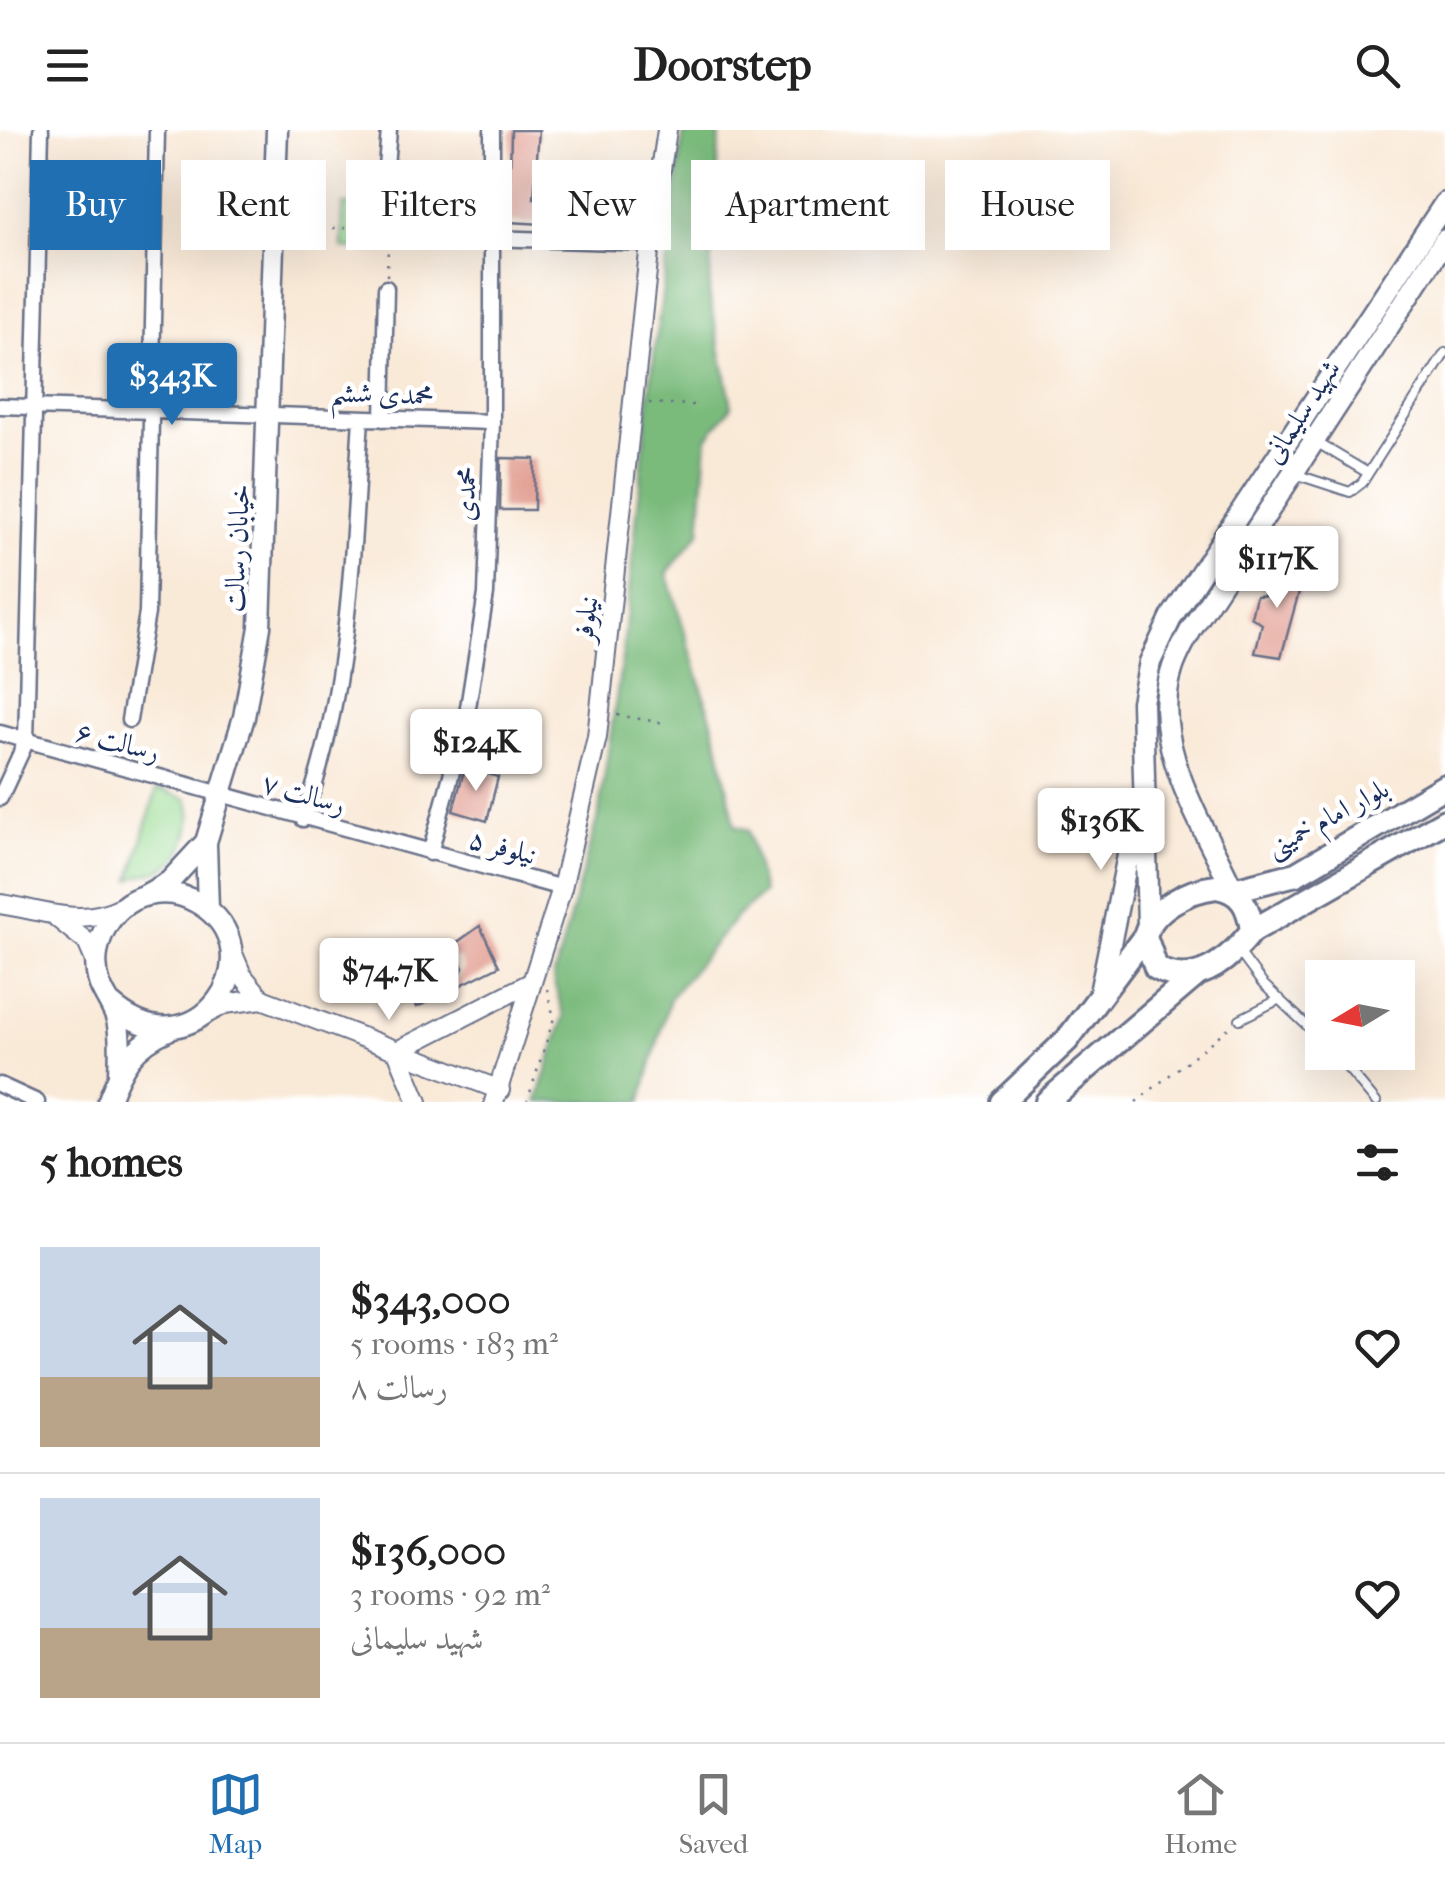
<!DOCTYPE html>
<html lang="en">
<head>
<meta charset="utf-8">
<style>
  body { margin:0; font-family:"IM FELL French Canon",Amiri,serif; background:#f2f2f2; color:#222; height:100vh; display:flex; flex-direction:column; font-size:38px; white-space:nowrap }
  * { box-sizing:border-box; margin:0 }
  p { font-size:32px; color:#767676 }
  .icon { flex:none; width:55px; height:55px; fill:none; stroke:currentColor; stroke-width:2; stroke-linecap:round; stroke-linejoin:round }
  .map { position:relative; height:972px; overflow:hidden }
  .details { display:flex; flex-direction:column; background:#fff; flex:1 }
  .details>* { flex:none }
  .top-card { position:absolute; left:30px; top:30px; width:1385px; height:90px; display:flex; gap:20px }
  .needle { width:65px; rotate:260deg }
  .fabs { position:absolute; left:1305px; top:830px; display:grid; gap:20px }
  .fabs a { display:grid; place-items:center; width:110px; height:110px; border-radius:0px; background:#fff; box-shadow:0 10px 40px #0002; font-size:50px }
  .price { position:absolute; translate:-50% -85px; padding:0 22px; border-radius:10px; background:#fff; color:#222; font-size:32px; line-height:65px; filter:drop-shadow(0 2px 5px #0008) }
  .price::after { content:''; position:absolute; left:50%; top:60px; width:30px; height:22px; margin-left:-15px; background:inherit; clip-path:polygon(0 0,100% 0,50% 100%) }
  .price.active { background:#1f6fb2; color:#fff }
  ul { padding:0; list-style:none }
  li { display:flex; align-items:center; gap:30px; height:250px; padding:0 40px }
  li+li { border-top:2px solid #e0e0e0 }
  li span { display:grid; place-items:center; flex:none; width:280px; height:200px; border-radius:0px; color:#555 }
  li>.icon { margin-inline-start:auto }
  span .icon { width:120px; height:120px; fill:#fffc; stroke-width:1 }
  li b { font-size:42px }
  h2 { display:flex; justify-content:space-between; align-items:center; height:120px; padding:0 40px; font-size:42px }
  .tag { padding:0 35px; border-radius:0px; background:#fff; box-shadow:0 10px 40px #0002; font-size:35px; line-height:90px }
  .tag.active { background:#1f6fb2; color:#fff }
  header { display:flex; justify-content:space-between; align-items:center; height:130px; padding:0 40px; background:#fff; font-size:45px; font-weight:700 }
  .dock { display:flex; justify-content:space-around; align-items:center; height:140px; border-top:2px solid #e0e0e0; background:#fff; font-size:28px; color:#767676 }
  .dock a { display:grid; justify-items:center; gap:5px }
  .dock .active { color:#1f6fb2 }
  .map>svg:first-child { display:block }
</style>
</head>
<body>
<header><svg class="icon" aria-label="menu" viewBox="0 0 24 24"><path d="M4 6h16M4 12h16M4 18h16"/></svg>Doorstep<svg class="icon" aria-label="search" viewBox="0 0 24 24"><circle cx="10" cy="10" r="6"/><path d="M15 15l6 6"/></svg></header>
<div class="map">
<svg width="1445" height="972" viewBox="0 0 1445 972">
  <rect width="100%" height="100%" fill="#fff"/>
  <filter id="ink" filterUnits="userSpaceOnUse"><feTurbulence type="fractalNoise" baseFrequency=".01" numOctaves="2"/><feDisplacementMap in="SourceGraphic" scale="20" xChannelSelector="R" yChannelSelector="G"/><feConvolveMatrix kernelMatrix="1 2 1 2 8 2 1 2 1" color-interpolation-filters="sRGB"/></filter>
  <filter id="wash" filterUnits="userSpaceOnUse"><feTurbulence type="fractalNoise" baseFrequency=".0048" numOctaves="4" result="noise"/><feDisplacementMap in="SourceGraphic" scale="40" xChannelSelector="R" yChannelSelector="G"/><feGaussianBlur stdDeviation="2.25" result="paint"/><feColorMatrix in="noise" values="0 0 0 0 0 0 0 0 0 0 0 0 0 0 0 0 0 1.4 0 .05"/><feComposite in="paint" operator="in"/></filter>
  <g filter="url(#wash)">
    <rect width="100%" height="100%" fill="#f9e9d7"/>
    <path fill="#99db92" stroke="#5a8578" stroke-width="2.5" d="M343,75L443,78L442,121L342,118Z
      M157,658L187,669C195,688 187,722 169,735C159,744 142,743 131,749Z"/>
    <path fill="#7abb7c" stroke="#4a756d" stroke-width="2.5" d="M684,0H720L709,164L732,276L707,308L700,402L667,443L717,608L735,696L748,700L763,763L736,787L670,868L641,972H537L564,887L553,849L599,682L622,529L651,248Z"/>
    <g id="blocks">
      <path fill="#e3a094" d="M511,0H539L534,68L546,69L543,94L509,92Z
        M501,328L535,329L534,380H500Z
        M1281,435L1305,440L1281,527L1255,523L1262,494L1251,487L1256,466L1271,465Z
        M465,637L498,647L487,691L453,681Z
        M480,796L499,836L417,877L397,838L437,828L434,841L437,849L455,857L463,838L459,828L442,823Z"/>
    </g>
  </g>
  <g filter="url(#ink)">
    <use href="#blocks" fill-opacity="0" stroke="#697088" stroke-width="2.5"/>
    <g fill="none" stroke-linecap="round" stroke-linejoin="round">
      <g stroke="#697088" stroke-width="12">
        <path id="service" d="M1316,312L1368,343
          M1298,345L1350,362L1362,353L1445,223
          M1239,822L1262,853L1322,910
          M1240,889L1280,869
          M1334,922L1376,972"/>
      </g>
      <g stroke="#697088" stroke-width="19">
        <path id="minor" d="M385,49L389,0
          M490,108L650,113
          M0,276L492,292
          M383,289L386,158
          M129,590L147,483L157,0
          M0,603L562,758
          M0,668L26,612L41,0
          M303,689C350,563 352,422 361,289
          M430,723L466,590L486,464L492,292V0
          M0,955L37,972"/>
      </g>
      <g stroke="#697088" stroke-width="22">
        <path id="tertiary" d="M0,774C43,780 79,798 121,777
          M57,788L87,812L96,833
          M231,819L242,845L262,869
          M210,882L225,874L262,869L500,960
          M418,972L397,921L532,852
          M494,972L562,758L597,607L650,113L667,0"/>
      </g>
      <g stroke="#697088" stroke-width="25">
        <path id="secondary" d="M206,714L208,779
          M1233,760C1204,696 1148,613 1172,540C1176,526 1185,511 1192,498L1445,110
          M144,766L169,752L206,712L244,587L260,497L277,0
          M1148,796L1142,572L1150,532L1172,486L1445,73
          M1100,863L1134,696
          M111,874C198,950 280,821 198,773C183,764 165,761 147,765C109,774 87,819 100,855C105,867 113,877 117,890C121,906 120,926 119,943
          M108,972C121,937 133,915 168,900"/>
      </g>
      <g stroke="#697088" stroke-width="28">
        <path id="trunk" d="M1216,757C1242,761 1249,777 1252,801C1228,831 1194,860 1156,838L1145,806C1152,778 1189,760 1216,757Z
          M1233,760L1296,744L1445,656
          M1252,801L1445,691
          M1002,972L1067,910L1145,806
          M1047,972L1195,846"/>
      </g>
      <path stroke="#697088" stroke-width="2.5" stroke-dasharray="2.5 8" stroke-linecap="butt" d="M291,97L478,101
        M387,146L390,59
        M649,273L693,275
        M617,585L664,593
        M527,972L554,888L547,859
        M1136,972L1231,896"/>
      <use href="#service" stroke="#fff" stroke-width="8"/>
      <use href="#minor" stroke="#fff" stroke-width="14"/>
      <use href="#tertiary" stroke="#fff" stroke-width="18"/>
      <use href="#secondary" stroke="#fff" stroke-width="20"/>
      <use href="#trunk" stroke="#fff" stroke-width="22"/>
    </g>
  </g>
  <g text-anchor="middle" stroke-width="9" stroke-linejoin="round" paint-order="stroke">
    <g font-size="28" fill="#1b2f5e" stroke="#fff">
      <text transform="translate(382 263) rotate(2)" y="10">محمدی ششم</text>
      <text transform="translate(1301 281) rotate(-57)" y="10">شهید سلیمانی</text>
      <text transform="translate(465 364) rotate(-88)" y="10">محمدی</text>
      <text transform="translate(236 418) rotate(-87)" y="10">خیابان رسالت</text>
      <text transform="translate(585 489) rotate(-83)" y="10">نیلوفر</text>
      <text transform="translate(118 611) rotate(15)" y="10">رسالت ۶</text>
      <text transform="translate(304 663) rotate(16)" y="10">رسالت ۷</text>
      <text transform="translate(1327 687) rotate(-28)" y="10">بلوار امام خمینی</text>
      <text transform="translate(503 716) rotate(15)" y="10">نیلوفر ۵</text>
    </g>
  </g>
</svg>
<div class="fabs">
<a><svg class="needle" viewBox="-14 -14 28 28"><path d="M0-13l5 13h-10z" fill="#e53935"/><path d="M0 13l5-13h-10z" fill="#767676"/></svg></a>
</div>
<b class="price active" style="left:172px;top:298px">$343K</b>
<b class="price" style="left:1277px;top:481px">$117K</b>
<b class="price" style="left:476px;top:664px">$124K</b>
<b class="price" style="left:1101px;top:743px">$136K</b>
<b class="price" style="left:389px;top:893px">$74.7K</b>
<div class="top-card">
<a class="tag active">Buy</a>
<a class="tag">Rent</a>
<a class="tag">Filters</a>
<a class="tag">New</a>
<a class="tag">Apartment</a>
<a class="tag">House</a>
</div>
</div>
<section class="details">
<h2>5 homes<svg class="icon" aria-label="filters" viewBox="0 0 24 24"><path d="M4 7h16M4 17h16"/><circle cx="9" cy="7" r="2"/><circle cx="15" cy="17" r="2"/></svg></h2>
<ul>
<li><span style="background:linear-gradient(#c9d6e8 65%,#b9a48a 0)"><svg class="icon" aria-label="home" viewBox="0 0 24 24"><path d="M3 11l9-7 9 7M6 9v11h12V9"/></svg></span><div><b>$343,000</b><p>5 rooms · 183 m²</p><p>۸ رسالت</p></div><svg class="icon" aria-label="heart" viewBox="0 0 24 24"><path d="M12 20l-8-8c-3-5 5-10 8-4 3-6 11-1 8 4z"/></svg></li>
<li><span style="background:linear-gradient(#c9d6e8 65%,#b9a48a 0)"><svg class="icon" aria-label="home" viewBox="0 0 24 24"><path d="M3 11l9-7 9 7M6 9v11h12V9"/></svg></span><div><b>$136,000</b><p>3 rooms · 92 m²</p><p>شهید سلیمانی</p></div><svg class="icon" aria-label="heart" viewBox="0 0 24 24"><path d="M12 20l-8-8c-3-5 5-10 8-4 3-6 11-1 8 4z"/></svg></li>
</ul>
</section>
<nav class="dock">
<a class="active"><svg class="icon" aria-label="map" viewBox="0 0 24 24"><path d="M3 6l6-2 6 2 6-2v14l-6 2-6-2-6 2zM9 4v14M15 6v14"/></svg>Map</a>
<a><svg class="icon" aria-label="saved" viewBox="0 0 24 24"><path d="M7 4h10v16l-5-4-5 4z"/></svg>Saved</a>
<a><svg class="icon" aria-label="home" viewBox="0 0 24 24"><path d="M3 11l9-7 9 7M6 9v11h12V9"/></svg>Home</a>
</nav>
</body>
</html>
